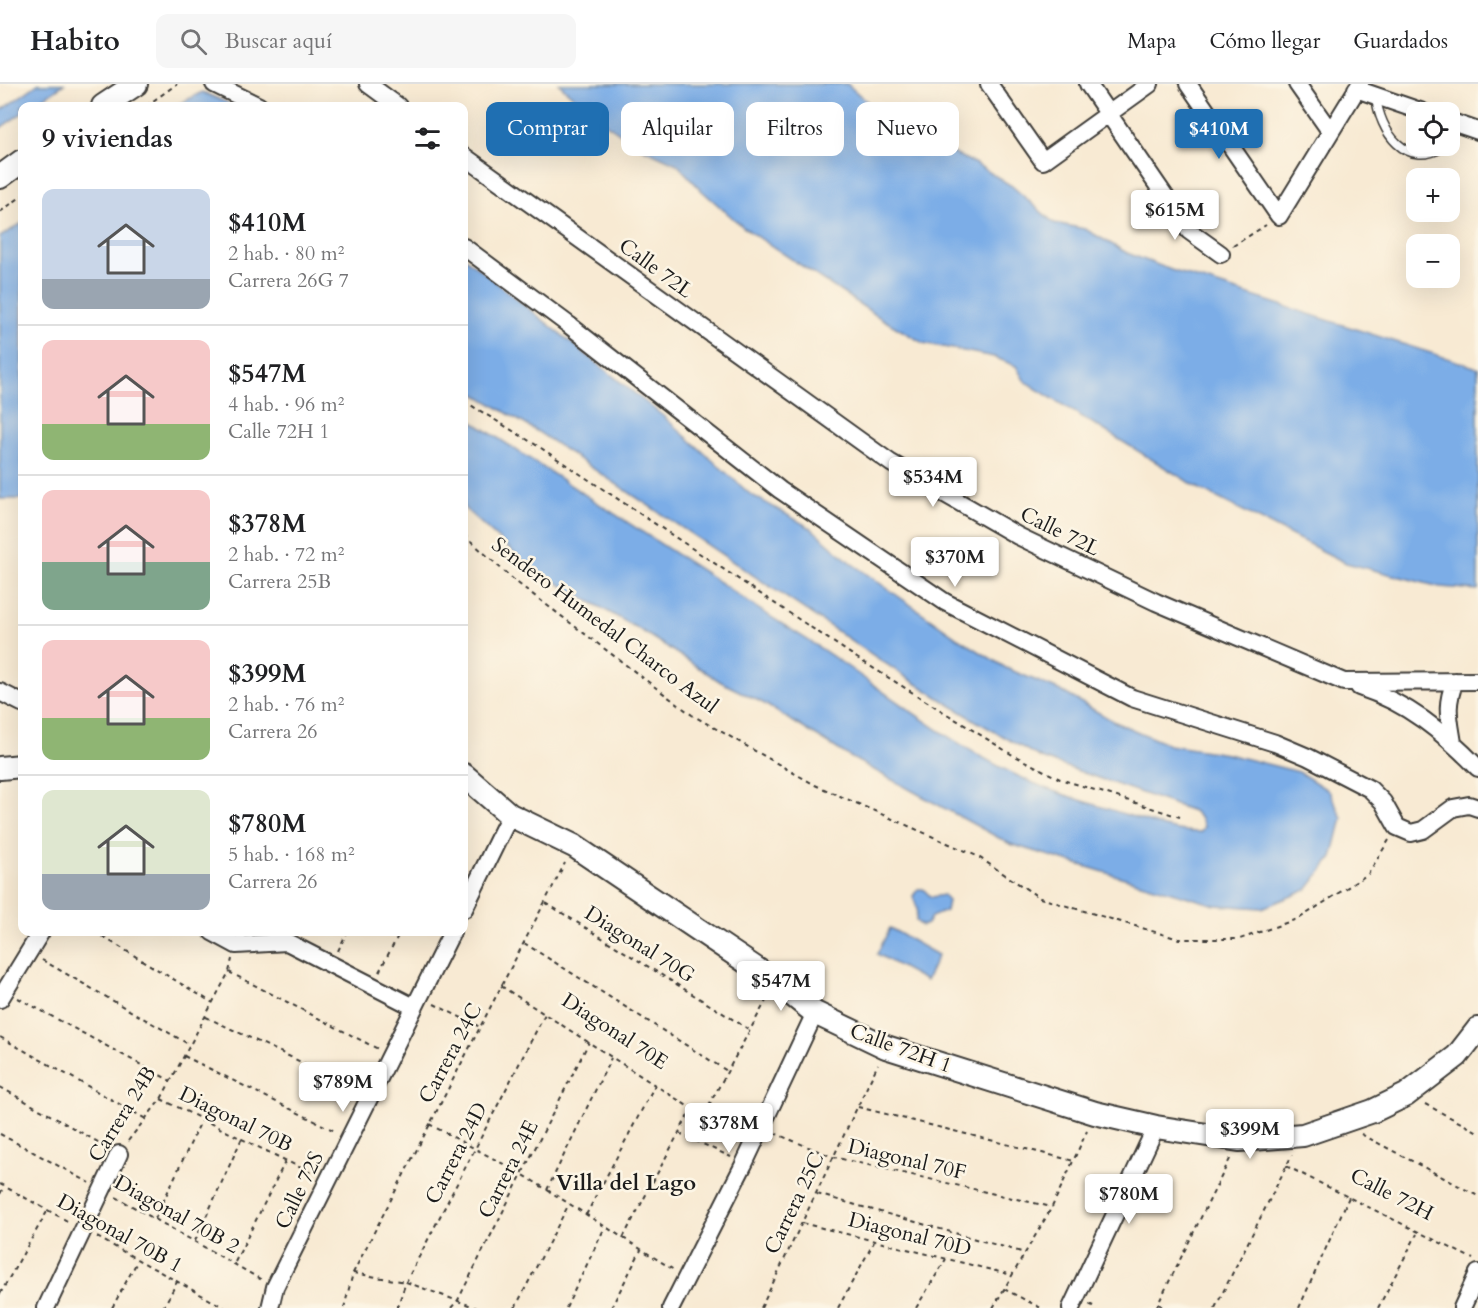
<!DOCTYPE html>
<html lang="es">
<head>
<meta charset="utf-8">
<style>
  body { margin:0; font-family:Cardo,serif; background:#f6f6f6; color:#202124; height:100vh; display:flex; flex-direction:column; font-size:22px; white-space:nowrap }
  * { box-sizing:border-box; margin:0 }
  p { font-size:20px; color:#757577 }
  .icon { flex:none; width:33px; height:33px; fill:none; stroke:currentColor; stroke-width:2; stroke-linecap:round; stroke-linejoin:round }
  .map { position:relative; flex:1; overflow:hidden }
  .details { position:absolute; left:18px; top:18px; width:450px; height:834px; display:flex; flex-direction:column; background:#fff; border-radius:12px; box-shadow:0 6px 24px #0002 }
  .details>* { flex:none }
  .guide { position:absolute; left:486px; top:18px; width:570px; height:54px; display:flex; gap:12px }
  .controls { position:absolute; left:1406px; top:18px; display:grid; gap:12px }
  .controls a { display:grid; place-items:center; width:54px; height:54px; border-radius:12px; background:#fff; box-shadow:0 6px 24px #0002; font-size:30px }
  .price { position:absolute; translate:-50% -51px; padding:0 14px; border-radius:6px; background:#fff; color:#222; font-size:20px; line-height:39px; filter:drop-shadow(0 2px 3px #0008) }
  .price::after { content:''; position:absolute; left:50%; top:36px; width:18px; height:14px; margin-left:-9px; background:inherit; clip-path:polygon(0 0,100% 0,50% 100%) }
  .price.active { background:#1f6fb2; color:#fff }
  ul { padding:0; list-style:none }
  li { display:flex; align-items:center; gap:18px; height:150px; padding:0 24px }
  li+li { border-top:2px solid #e0e0e0 }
  li span { display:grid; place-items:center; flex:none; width:168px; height:120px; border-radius:12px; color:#555 }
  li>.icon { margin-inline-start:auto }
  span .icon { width:72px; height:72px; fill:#fffc; stroke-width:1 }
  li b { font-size:26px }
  h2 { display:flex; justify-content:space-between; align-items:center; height:72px; padding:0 24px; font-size:26px }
  .chip { padding:0 21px; border-radius:12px; background:#fff; box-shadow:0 6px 24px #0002; font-size:21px; line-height:54px }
  .chip.active { background:#1f6fb2; color:#fff }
  header { display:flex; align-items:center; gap:36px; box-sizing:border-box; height:84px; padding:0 30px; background:#fff; border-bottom:2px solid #e0e0e0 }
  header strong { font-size:28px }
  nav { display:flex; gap:33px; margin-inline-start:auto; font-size:21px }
  .search { width:420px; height:54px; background:#f6f6f6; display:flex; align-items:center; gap:15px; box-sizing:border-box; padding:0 21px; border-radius:12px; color:#757577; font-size:22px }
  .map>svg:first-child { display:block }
</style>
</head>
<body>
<header>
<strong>Habito</strong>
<div class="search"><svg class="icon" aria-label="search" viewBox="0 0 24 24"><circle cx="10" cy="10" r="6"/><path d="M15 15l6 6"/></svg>Buscar aquí</div>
<nav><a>Mapa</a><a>Cómo llegar</a><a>Guardados</a></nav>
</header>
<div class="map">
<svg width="1478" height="1224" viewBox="0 0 1478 1224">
  <rect width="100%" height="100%" fill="#fcf5e5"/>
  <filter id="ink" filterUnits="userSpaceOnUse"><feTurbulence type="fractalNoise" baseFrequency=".0167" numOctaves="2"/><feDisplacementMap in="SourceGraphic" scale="12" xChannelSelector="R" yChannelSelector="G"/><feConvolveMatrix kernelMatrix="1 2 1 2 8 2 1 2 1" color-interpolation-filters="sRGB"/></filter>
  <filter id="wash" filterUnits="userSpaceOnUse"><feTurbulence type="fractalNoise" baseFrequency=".008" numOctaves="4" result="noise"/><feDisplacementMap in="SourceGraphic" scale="24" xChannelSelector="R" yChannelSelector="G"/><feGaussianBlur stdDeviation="1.35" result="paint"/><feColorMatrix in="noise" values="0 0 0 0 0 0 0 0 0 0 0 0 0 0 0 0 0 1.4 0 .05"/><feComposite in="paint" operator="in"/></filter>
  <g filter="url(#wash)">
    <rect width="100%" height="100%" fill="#f8ead3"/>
    <path fill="#7bade7" stroke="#4c6482" stroke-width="1.5" d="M38,0H64L32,22H22V29L0,44V27Z
      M559,0H847L880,29L902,55L948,67L976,80L1012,102L1054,139L1085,145L1127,169L1171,186L1478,284V506L1440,503L1346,479L1200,405L1035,304L1024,296L1016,282L994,273L923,259L882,235L743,143L701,106L677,80L640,63L596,33Z
      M202,8L235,22H175Z
      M22,139V415H0V153Z
      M464,173L663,332L750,410L811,444L851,479L958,554L1006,584L1061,607L1113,637L1169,661L1227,670L1299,688L1329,707L1342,734L1332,774L1307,806L1262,824L1215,821L1010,760L852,674L763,619L721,598L642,547L531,484L464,424V332L724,501C761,529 801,550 838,576C900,619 961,667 1031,698C1060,711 1091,719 1121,729C1147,737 1174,749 1201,748L1204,743L1201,735L1193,727L1041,674L976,637L909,595L538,348L464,303Z
      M918,805H923L931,813L944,811L948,817L946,827L931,833L927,840L922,842L916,837L917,824L913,812Z
      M890,844L938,871L926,897L877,870Z"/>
  </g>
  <g filter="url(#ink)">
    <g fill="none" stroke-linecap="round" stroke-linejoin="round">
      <g stroke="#3d3b37" stroke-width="11">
        <path id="lane" d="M1376,13C1380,48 1406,85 1443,63"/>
      </g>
      <g stroke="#3d3b37" stroke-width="20">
        <path id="street" d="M214,0L259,22
          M368,0L398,22
          M989,0L1043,77L1150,0
          M1088,0L1189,147L1221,170
          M1188,0L1279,132L1360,0
          M1297,0L1330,47
          M1356,5L1423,28
          M1449,37L1478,47
          M464,72L891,379L1018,452L1156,518L1344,598L1478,597
          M464,163L569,241L780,406L945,518L1132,614L1275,659L1308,673L1370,705L1383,718L1397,743L1411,749L1423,746L1453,724L1469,721L1478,724
          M1359,603C1408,619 1443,648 1478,684
          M0,608L22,619
          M1453,659C1449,633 1445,622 1455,597
          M464,825L510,731
          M212,848L236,861L287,858L414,923
          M0,915L41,848
          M46,1224L119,1070
          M270,1224L275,1203L452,848
          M671,1224L744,1080L815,929
          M1071,1224L1156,1043
          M1462,1224L1478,1189"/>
      </g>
      <g stroke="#3d3b37" stroke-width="26">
        <path id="secondary" d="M103,22L136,0
          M0,93L22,77
          M0,684L22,682
          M464,691L510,731L574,762L776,898L815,929L886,963L1095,1029L1156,1043L1239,1056L1303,1051L1373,1027L1406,1011L1457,972L1478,945"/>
      </g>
      <path stroke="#3d3b37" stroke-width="2" stroke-dasharray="4.5 4.5" stroke-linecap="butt" d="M146,22L177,0
        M0,128L22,112
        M1233,162L1266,141
        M464,317L541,364L857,574L1011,670L1060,695L1180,733
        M464,451L515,497L692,631L815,701L977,772L1040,814L1179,855H1240L1300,834L1368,790L1389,756
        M546,819L750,946
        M95,848L213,919
        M524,859L727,987
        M338,867L347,848
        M42,876L190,961
        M229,888L378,965
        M379,888L400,848
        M501,902L703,1032L768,913
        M18,914L171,997
        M434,920L480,943
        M206,933L358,1005
        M0,953L146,1035
        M184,972L335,1047
        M0,1003L107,1063
        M161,1015L313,1090
        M1425,1020L1478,1048
        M858,1023L1074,1077
        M429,1040L522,1090L674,1186
        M679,1049L731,1073
        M774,1049L833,1073L1052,1123
        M0,1050L90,1099
        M1361,1050L1478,1112
        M128,1057L161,1015L229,888L232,875
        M1286,1082L1473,1175
        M0,1100L71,1139
        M547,1106L611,974
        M0,1110L4,1102
        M817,1110L1025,1169
        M116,1113L262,1196
        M586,1131L655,1001
        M155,1135L202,1035
        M802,1139L1012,1191
        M97,1153L225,1224
        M623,1154L692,1024
        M195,1157L242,1054
        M235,1178L286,1076
        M353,1189L406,1198L477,1224
        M1004,1205L1041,1224
        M0,1210L48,1126
        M1089,1220L1097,1224
        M1158,1220L1165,1224
        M112,1224L138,1176
        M163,1224L177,1198
        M344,1224L353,1189L565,779
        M397,1224L406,1198L545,930
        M451,1224L458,1216L589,958
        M515,1224L569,1120
        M566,1224L605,1143
        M611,1224L641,1166
        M761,1224L878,980
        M838,1224L874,1158
        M916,1224L946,1175
        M993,1224L1052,1123L1087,1047
        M1156,1224L1231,1073
        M1215,1224L1292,1071
        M1299,1224L1349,1113
        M1378,1224L1417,1150"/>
      <use href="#lane" stroke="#fff" stroke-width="8"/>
      <use href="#street" stroke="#fff" stroke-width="16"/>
      <use href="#secondary" stroke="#fff" stroke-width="22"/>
    </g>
  </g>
  <g text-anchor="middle" stroke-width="5" stroke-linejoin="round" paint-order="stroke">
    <g font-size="21" fill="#1c1c1c" stroke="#fcf5e5">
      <text transform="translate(656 184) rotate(36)" y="7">Calle 72L</text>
      <text transform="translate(1060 447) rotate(26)" y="7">Calle 72L</text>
      <text transform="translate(605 541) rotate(37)" y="7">Sendero Humedal Charco Azul</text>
      <text transform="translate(640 860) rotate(32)" y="7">Diagonal 70G</text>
      <text transform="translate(615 947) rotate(33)" y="7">Diagonal 70E</text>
      <text transform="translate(901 964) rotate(20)" y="7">Calle 72H 1</text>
      <text transform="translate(450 969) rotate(-62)" y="7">Carrera 24C</text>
      <text transform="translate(122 1030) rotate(-58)" y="7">Carrera 24B</text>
      <text transform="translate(236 1035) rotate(26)" y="7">Diagonal 70B</text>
      <text transform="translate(456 1069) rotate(-63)" y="7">Carrera 24D</text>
      <text transform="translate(907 1075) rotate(13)" y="7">Diagonal 70F</text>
      <text transform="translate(508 1085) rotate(-63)" y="7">Carrera 24E</text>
      <text transform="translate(299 1106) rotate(-64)" y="7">Calle 72S</text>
      <text transform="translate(1392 1110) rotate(27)" y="7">Calle 72H</text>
      <text transform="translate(794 1119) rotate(-64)" y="7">Carrera 25C</text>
      <text transform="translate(177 1130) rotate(29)" y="7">Diagonal 70B 2</text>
      <text transform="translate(120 1149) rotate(29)" y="7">Diagonal 70B 1</text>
      <text transform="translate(910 1150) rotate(14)" y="7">Diagonal 70D</text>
    </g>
    <g font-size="22" font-weight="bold" fill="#1c1c1c" stroke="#fcf5e5">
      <text x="626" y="1106">Villa del Lago</text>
    </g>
  </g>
</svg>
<div class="controls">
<a><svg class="icon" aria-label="locate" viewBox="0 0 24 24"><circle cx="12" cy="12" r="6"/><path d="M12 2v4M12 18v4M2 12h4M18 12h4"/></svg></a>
<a>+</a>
<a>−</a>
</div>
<b class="price active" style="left:1219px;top:76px">$410M</b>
<b class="price" style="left:1175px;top:157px">$615M</b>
<b class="price" style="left:933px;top:424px">$534M</b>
<b class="price" style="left:955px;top:504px">$370M</b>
<b class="price" style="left:781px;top:928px">$547M</b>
<b class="price" style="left:343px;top:1029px">$789M</b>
<b class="price" style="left:729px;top:1070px">$378M</b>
<b class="price" style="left:1250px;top:1076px">$399M</b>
<b class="price" style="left:1129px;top:1141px">$780M</b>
<div class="guide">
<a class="chip active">Comprar</a>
<a class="chip">Alquilar</a>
<a class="chip">Filtros</a>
<a class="chip">Nuevo</a>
</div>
<section class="details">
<h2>9 viviendas<svg class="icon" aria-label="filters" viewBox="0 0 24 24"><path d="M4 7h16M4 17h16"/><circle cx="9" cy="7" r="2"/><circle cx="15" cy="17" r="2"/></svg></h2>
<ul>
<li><span style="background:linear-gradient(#c9d6e8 75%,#9aa5b1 0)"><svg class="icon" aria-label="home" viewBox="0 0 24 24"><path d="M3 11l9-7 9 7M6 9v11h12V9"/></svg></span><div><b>$410M</b><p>2 hab. · 80 m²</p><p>Carrera 26G 7</p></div></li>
<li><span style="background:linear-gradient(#f6c9c9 70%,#8fb573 0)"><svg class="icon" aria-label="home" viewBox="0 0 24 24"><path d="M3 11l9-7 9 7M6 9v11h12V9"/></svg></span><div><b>$547M</b><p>4 hab. · 96 m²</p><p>Calle 72H 1</p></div></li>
<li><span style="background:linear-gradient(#f6c9c9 60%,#7fa58c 0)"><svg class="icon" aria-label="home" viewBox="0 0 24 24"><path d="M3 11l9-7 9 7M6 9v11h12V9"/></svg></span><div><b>$378M</b><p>2 hab. · 72 m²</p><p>Carrera 25B</p></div></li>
<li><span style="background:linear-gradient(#f6c9c9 65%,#8fb573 0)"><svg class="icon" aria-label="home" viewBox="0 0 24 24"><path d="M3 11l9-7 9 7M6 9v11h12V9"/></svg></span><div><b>$399M</b><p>2 hab. · 76 m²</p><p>Carrera 26</p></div></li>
<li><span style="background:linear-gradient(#dfe7d0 70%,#9aa5b1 0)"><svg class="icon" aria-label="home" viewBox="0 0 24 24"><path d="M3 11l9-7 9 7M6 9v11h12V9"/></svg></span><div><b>$780M</b><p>5 hab. · 168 m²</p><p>Carrera 26</p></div></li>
</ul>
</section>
</div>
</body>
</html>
